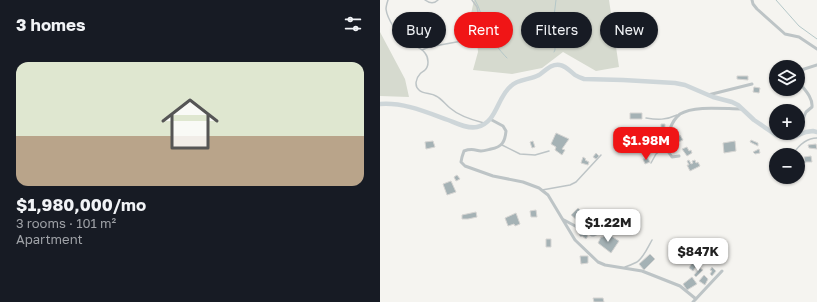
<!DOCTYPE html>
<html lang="en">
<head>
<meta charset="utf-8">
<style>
  body { margin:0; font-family:"Golos Text",sans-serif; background:#242831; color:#f1f3f6; height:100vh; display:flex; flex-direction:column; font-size:15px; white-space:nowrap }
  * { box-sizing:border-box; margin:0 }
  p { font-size:13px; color:#9ea1a6 }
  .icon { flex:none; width:22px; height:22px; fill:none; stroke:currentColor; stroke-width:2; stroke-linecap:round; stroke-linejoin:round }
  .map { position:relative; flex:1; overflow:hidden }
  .details { display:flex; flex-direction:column; background:#171b24; width:380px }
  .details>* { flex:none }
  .hud { position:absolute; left:12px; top:12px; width:365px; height:36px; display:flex; gap:8px }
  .fabs { position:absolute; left:389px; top:60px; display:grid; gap:8px }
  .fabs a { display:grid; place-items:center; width:36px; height:36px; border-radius:50%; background:#171b24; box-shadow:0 1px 3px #0004; font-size:20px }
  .price { position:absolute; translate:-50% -34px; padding:0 9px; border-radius:8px; background:#fff; color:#222; font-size:13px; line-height:26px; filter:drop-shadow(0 1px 2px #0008) }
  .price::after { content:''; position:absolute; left:50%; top:24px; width:12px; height:9px; margin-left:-6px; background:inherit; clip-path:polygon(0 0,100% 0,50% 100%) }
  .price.selected { background:#f01516; color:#fff }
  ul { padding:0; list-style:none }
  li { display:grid; align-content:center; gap:8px; height:212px; padding:0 16px }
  li span { display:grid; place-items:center; height:124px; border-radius:12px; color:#555 }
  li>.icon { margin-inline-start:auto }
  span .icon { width:72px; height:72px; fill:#fffc; stroke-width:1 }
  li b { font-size:17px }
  h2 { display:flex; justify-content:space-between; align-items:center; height:48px; padding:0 16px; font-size:17px }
  .pill { padding:0 14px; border-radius:18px; background:#171b24; box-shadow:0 1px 3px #0004; font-size:14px; line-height:36px }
  .pill.selected { background:#f01516; color:#fff }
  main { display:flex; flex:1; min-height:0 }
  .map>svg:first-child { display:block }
</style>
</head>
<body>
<main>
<section class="details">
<h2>3 homes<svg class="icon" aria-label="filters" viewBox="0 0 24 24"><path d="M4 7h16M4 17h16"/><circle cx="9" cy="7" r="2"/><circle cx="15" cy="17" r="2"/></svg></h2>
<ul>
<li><span style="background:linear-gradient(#dfe7d0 60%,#b9a48a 0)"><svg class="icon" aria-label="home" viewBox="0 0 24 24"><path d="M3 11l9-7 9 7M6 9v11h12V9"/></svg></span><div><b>$1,980,000/mo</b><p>3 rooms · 101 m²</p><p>Apartment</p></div></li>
</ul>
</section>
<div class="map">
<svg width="437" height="302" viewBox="0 0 437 302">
  <rect width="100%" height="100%" fill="#f5f4f0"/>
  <path fill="#d6dacf" d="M94,0H229L239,67L216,71L183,52L162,68L132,74L93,70L98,52L96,30L88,28Z
    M0,32L25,79L29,97L0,96Z"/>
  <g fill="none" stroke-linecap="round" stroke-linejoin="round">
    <path stroke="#b4c7c8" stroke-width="1" d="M95,0C100,8 102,18 105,27C109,37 120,51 127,58
      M396,0L419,26L437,39
      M174,52L175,50L174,16L176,0"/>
  </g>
  <path fill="#a5b2b5" stroke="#d6d5d3" d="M357,76H368V80L357,79Z
    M374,87L380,88L379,93L373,92Z
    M250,113H262V119H250Z
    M281,124H285V129L281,130Z
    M176,133L189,139L182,149L185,150L182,155L175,150L176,147L171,144Z
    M300,135L303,140L296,143L293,137Z
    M371,140L378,143V146L370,142Z
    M53,141L55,147L46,149L45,142Z
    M153,141L155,147L152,148L150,142Z
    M355,141L356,151L344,153L343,143Z
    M436,144L437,149L429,148L428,145Z
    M307,147L309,151L311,150L312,153L307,156L302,149Z
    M379,149L380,153L375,154L373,152Z
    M216,153L219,156L216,159L213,157Z
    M431,156L432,162H425L424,157Z
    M203,157L206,159L205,160L209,162L208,165L201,163Z
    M267,157L270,162L265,164L263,159Z
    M309,160L311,164L313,163L312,161L315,160L316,163L318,162L320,166L310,171L307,165H309L307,161Z
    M77,175L80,179L76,181L74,177Z
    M71,181L76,192L67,195L63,184Z
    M198,208L204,214L198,221L191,215Z
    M156,210L157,217H151L150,211Z
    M96,212L97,217L88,219H82V215Z
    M136,213L140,224L135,226L134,224L128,226L125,218Z
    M207,216L212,221L207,227L201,222Z
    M202,231L208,236L206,239L202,236L201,237L199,235Z
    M228,234L239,241L231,253L218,243L221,237H223L224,235L227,237Z
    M166,239H171V247H166Z
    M328,245L332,246L329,255L326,254Z
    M318,250L324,254L323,258L316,253Z
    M270,254L275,259L264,270L259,264Z
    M200,256H208V263L201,264Z
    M315,258L320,261L313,271L309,268Z
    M332,267L336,271L332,276L330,274L332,271L330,270Z
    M320,268L323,270L316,277L314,275Z
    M324,275L328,279L325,285L319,281Z
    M312,277L317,284L307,290L303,284Z
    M213,298H223L224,302H214Z"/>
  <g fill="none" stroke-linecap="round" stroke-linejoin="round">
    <path stroke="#bdc4c6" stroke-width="1.5" d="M8,0C7,3 6,6 6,9C7,19 19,37 27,42C33,46 41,47 45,53C49,58 49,66 45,70C43,72 41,72 40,74C36,78 34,86 39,90C43,94 51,93 56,96C62,99 65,104 70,108C79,116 92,120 104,123
      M45,0C49,3 54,4 58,0
      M42,50L49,47L82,41L93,27L99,18L97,7L92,0
      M266,118C278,120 286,120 297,115
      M122,145L140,154L155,155L169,151
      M414,155L413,154C419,145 426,138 437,138
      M418,158L425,162
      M271,163L276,154L287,146
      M162,190L190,185L196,182L221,155
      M245,267C248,266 253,264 257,262C264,257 268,247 272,240"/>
    <path stroke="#bdc4c6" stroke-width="3" d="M372,0L373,4L377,9L405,34L419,37L437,49
      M418,71L437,65
      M418,81C424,89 433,97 432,107L426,112L418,130
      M328,95L372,84
      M110,119L123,126L126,131C125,142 122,147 111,149C107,150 104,151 101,151C94,150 92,148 84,151L82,157L81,162L85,166L113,176L143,182L159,188L168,195L195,240L218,262L225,265L262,271L300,286L316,299
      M299,156L292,157C287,152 285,144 287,137C287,135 289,131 290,129C292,123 295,118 300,114C314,105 345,109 361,109
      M184,220L212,235H214L223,231
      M313,302L342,271"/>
    <path stroke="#ced6d9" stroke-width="4.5" d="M0,104C23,102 46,112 68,120C76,123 87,129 97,127C117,123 117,97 131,86C138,79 150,80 159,75C165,71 172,63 180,65C186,66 191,72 195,75C198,77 201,78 204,79L243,80L295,83L305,85L333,97L352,102L358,105L374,120L396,135L400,136L411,138L426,132L433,131L437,132"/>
  </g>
</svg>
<div class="fabs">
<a><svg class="icon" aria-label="layers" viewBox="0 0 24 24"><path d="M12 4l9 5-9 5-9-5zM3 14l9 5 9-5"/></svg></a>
<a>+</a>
<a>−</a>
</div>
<b class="price selected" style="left:266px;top:161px">$1.98M</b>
<b class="price" style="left:228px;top:243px">$1.22M</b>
<b class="price" style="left:318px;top:272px">$847K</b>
<div class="hud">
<a class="pill">Buy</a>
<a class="pill selected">Rent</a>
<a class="pill">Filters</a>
<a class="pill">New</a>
</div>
</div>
</main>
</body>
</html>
